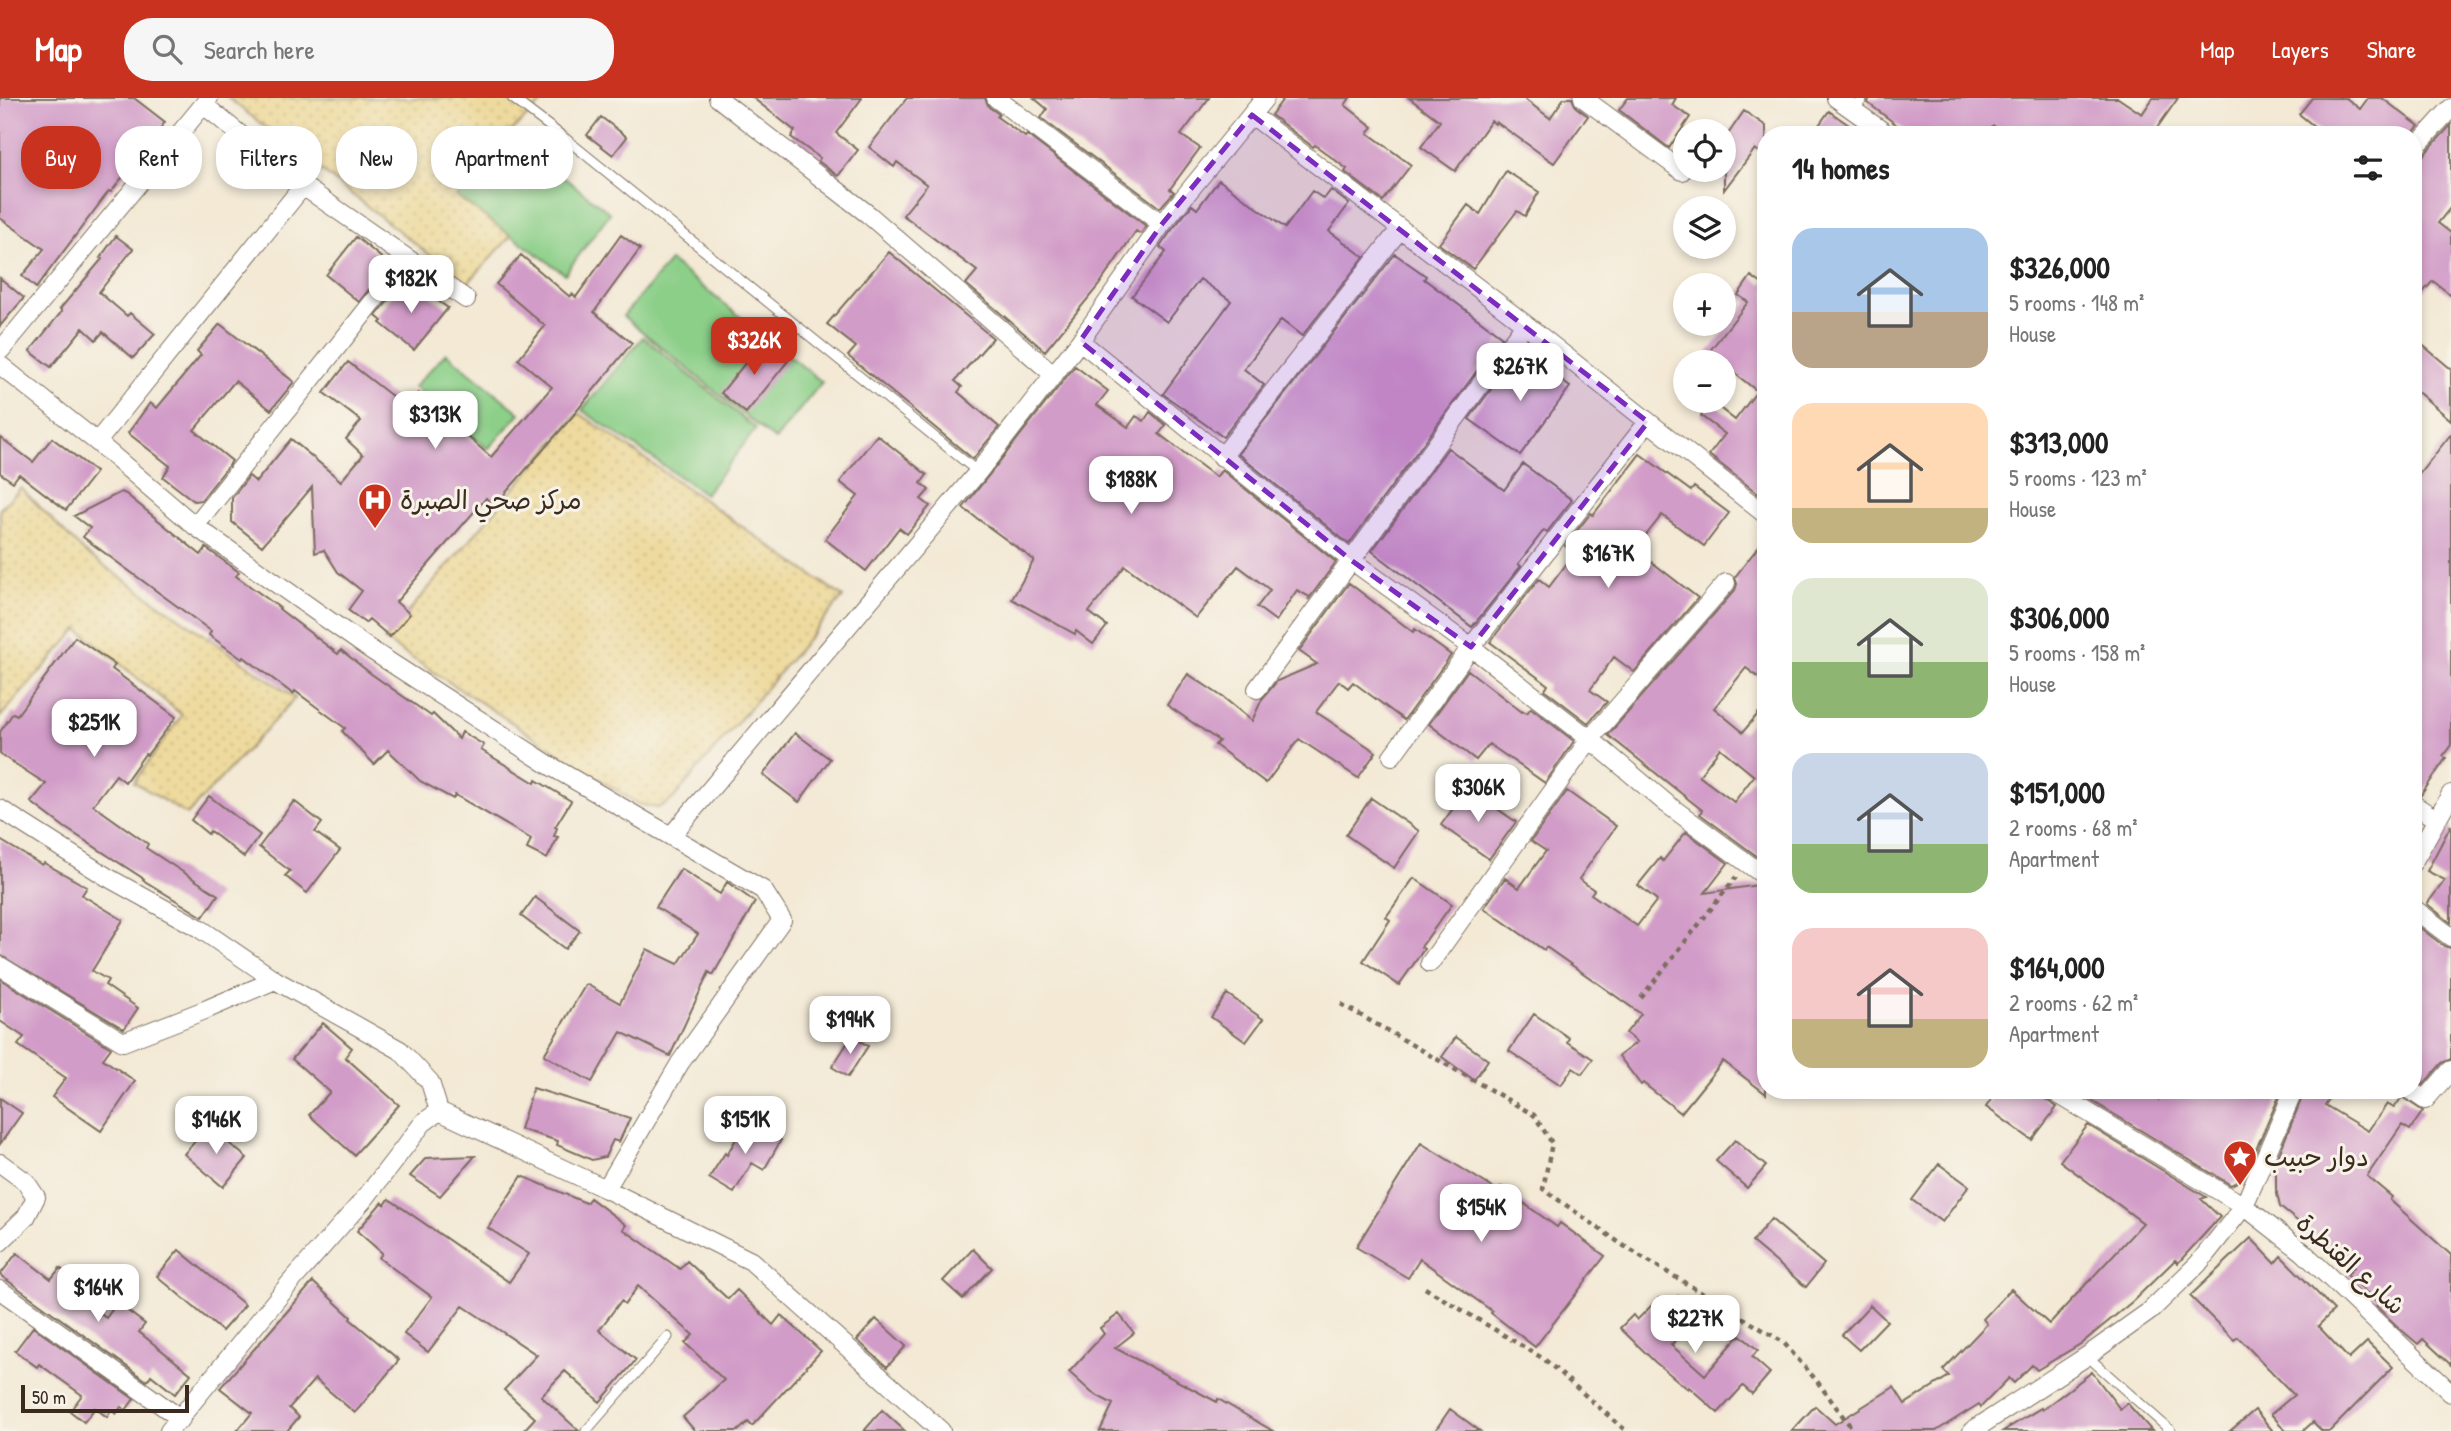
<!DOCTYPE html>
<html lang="en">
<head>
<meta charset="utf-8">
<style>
  body { margin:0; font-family:"Patrick Hand","Playpen Sans Arabic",sans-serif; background:#f6f6f6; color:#222; height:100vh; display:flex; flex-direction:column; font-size:26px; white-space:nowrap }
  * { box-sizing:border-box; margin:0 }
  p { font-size:23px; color:#767676 }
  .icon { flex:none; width:38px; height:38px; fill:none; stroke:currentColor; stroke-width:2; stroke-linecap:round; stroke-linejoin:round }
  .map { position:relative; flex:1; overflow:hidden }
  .panel { position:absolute; left:1757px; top:28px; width:665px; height:973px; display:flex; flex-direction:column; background:#fff; border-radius:28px; box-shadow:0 4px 10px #0003 }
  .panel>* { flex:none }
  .hud { position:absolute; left:21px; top:28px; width:665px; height:63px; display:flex; gap:14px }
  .fabs { position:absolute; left:1673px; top:21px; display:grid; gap:14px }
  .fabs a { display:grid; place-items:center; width:63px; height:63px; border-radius:50%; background:#fff; box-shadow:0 4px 10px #0003; font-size:35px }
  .scale { position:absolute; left:21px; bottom:18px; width:168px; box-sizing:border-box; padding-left:7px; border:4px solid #3b2a1e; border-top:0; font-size:19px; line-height:24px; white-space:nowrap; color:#3b2a1e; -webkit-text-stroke:5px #f7f3e8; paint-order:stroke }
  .price { position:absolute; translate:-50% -60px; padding:0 16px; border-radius:14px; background:#fff; color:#222; font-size:23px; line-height:46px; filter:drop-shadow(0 2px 4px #0008) }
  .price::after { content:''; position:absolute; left:50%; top:42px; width:21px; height:16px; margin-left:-10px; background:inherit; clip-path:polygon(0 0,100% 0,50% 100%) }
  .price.selected { background:#c8321e; color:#fff }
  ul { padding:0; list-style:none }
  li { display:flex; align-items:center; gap:21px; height:175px; padding:0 35px }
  li span { display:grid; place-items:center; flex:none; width:196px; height:140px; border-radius:21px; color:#555 }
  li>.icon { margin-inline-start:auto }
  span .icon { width:84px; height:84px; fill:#fffc; stroke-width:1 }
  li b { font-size:30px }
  h2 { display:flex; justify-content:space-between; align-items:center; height:84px; padding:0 35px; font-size:30px }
  .chip { padding:0 24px; border-radius:28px; background:#fff; box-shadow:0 4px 10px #0003; font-size:24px; line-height:63px }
  .chip.selected { background:#c8321e; color:#fff }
  header { display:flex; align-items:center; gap:42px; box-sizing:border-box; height:98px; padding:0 35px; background:#c8321e; color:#fff }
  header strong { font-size:33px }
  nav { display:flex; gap:38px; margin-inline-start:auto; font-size:24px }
  .search { width:490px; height:63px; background:#f6f6f6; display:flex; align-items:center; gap:18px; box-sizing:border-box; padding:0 24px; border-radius:28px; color:#767676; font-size:26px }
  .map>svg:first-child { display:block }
</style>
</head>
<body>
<header>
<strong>Map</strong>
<div class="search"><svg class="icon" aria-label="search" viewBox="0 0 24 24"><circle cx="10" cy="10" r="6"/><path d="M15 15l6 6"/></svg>Search here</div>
<nav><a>Map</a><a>Layers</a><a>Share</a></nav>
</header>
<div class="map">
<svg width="2451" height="1333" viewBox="0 0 2451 1333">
  <defs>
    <pattern id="sand-dots" width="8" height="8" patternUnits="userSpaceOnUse" patternTransform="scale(1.75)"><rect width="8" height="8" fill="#eeda9e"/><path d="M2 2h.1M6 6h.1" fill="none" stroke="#cdbb88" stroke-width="1.8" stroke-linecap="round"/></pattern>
  </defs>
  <rect width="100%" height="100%" fill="#f7f3e8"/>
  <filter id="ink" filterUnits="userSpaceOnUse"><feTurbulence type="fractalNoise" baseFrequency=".0143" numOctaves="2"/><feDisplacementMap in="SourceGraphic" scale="14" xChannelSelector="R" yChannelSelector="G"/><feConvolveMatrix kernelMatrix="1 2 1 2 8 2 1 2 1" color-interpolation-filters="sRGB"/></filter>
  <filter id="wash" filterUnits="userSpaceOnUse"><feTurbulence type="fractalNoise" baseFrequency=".00686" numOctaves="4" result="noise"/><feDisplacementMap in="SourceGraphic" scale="28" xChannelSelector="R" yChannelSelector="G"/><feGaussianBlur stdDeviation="1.57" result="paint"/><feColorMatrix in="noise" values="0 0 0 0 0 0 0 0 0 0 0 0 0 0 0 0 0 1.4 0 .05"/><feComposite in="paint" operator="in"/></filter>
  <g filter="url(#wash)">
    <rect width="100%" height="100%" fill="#f3e9d5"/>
    <path fill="#8bcf88" stroke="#637c53" stroke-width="2" d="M507,36L610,115L565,176L456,98Z
      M670,163L822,284L775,342L623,218Z
      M643,239L756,331L705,396L582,312Z
      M446,255L520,315L488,351L414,289Z"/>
    <path fill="url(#sand-dots)" stroke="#94825e" stroke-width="2" d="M228,0H544L546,1L502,42L456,98L511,138L467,186Z
      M579,315L843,499L672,702L658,710L638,706L384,542Z
      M21,390L83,453L295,600L187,717L134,684L182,617L78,531L0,619V411Z"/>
    <g id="blocks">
      <path fill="#d29cc8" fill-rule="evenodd" d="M0,0H134L165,24L111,94L109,93L36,190L22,178L44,151L0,120Z
        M753,0H862L836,35L858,52L838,78L818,63L820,60L791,39L795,33Z
        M907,0H985L989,9L999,16L997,19L1025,39L1027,37L1146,128L1141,136L1136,133L1099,187L1045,253L966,186L977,173L903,117L927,87L897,64L894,69L869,49Z
        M1034,0H1209L1181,37L1200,50L1170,91L1174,94L1160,110L1041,20L1047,11Z
        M1284,0H1350L1345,7L1373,29L1368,35L1411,67L1383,103L1345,74L1347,71L1315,47L1313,49L1271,17Z
        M1409,0H1523L1550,20L1564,0H1572L1576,9L1588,18L1554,65L1496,24L1495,26L1491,23L1455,73L1421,49L1440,23Z
        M1628,0H1676L1672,7L1690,19L1669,50L1619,12Z
        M1870,0H2118L2142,16L2153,0H2178L2152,37H2007L1993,27L1985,37H1910L1868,5Z
        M2312,0H2346L2360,11L2368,0H2382L2419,28L2411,37H2325L2299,16Z
        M1744,13L1766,28V59L1755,51L1724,92V42Z
        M1829,13L1863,37H1812Z
        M601,19L627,39L613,57L587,37Z
        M2451,27V109L2438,125L2451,135V197L2433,183L2413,205V63L2421,60Z
        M1506,73L1539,94L1525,118L1517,113L1473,171L1439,146L1468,107L1480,116Z
        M1219,82L1285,130L1312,93L1324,101L1331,92L1349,106L1329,133L1364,159L1302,238L1281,222L1244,271L1264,287L1223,339L1163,296L1231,203L1200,181L1167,224L1132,198L1166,154L1160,149L1171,133L1192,107L1197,111Z
        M621,137L640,151L594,214L632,245L571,320L494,408L486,400L396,504L410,516L390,539L369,521L365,525L348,512L362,493L338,474L324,452L315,455L312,389L262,448L232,424V400L249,378L256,384L291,341L341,383L363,357L346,341L361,323L324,295L348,264L406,309L418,295L491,359L552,289L518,261L545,228L496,186L521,157L570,199L572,196L576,199Z
        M116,138L133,151L99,194L127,218L130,215L155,236L133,260L103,234L96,242L83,230L51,269L30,253L62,213L60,211L102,161L100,160Z
        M356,139L389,166L359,204L326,177Z
        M889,154L993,240L955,283L962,289L958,294L999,329L973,361L848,258L856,249L827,226Z
        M1395,156L1426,178L1424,181L1502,239L1349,446L1238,356Z
        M1751,178L1762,186L1766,181V402L1709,357L1725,336L1701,318L1712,304L1735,322L1757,293L1724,267V264H1720L1708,255L1748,204L1738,197Z
        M0,180L24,200L0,228Z
        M421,191L448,210L414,252L380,225L382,223L376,218L396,193Z
        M220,226L294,284L271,312L235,283L194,332L232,363L201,402L194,403L163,379L170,368L128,335L150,305L157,310L201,257L197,253Z
        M2413,239L2451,271V322L2413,290Z
        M763,243L788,263L746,315L721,295Z
        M1520,252L1570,289L1520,357L1469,321Z
        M1075,268L1108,293L1097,307L1128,329L1136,318L1144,323L1150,314L1166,327L1159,336L1216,379L1222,372L1336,464L1308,502L1310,499L1297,492L1276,523L1257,509L1270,492L1238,468L1196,520L1125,468L1089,514L1107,528L1093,546L1076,533L1075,536L1012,501L1034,462L963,410Z
        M2451,336V647L2443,658L2446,660L2421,697L2413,695V384Z
        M877,337L927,377L921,385L929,392L921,401L930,408L907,436L899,430L866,473L825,441L858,398L840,384Z
        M0,339L33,364L52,340L96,374L66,412L19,376L13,384L0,375Z
        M1448,350L1504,392L1523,366L1572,402L1547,434L1544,432L1518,466L1521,468L1472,529L1372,453Z
        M1640,356L1691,393L1694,389L1729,415L1704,448L1662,417L1635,451L1698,500L1634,574L1614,559L1590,592L1607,604L1588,625L1545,592L1548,587L1490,544L1539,481L1549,489L1574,456L1565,448L1591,415L1593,417Z
        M121,394L126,396L201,457L206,450L239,474L236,478L280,510L279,511L338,556L341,552L370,575L431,618L433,616L459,641L462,634L484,647L481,652L535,685L536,682L571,703L555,729L557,730L554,738L558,739L547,761L527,751L531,741L455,697L453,701L420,683L388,652L374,666L342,633L345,630L295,593L293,596L244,559L242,561L209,537L211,533L83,439L90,430L74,418Z
        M1766,439V585L1746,570L1714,610L1743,634L1766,606V765L1700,716L1702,712L1608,637L1735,492L1737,486L1735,479ZM1720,650L1754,678L1734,704L1699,678Z
        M1349,485L1413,534L1415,531L1451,557L1404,622L1353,584L1348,590L1339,583L1316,614L1376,654L1358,680L1299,641L1266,685L1215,647L1219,643L1167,607L1188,576L1224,600L1252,623L1262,601L1277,583L1317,566L1299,553Z
        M75,539L115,567L112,571L176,619L147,657L145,656L125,684L116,677L93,707L148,746L146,750L218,797L203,819L143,782L144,781L64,729L31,704L46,686L0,656V634L13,615L17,617Z
        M1468,572L1522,614L1523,613L1527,615L1531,610L1574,643L1545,685L1489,646L1476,662L1429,626Z
        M795,635L830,661L799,704L763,677Z
        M1468,690L1516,724L1489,761L1441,727Z
        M1567,693L1616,728L1579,781L1594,792L1591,796L1637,828L1657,802L1638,787L1660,760L1663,763L1686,734L1728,765L1705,795L1758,787L1766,790V996L1723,963L1681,1015L1643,985L1641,987L1619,958L1637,944L1626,935L1641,916L1546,849L1544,852L1484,810L1505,780L1519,790L1546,753L1531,743Z
        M209,698L260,737L244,759L210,733L208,736L191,722Z
        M1371,700L1419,733L1394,770L1346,737Z
        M294,703L322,725L315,734L340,752L307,795L285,778L290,773L259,749Z
        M2451,727V825L2427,806L2445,782L2427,773Z
        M0,742L42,767L44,765L87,789L82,797L123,822L92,873L108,882L105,887L138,910L124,931L0,857Z
        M681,771L720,796L727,784L755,804L713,877L709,874L670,958L621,934L592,984L544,957L586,886L620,905L647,851L678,866L698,836L656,809Z
        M1414,780L1452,806L1421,849L1424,851L1399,887L1363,863L1390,822L1386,819Z
        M535,799L580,833L565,851L521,818Z
        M2414,825L2444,848L2451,850V961L2442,965L2423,987L2413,981Z
        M0,881L111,950L103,961L135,983L101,1033L52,999L66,980L18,947L24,939L0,923Z
        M1227,896L1263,921L1246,944L1211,919Z
        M1534,916L1569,940L1567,944L1593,961L1582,976L1573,970L1561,987L1509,953Z
        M323,925L352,950L345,959L399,1007L354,1057L309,1017L330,994L292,961Z
        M852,938L868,948L848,979L832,969Z
        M1456,939L1488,962L1474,982L1442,959Z
        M533,990L630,1020L619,1044L613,1042L605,1059L592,1062L557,1047L558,1043L520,1031Z
        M1998,992H2040L2045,1001L2057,1009L2032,1042L1986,1009Z
        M2074,992H2142L2158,1002L2163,992H2282L2243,1081L2231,1087Z
        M2305,992H2335L2325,1007L2368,1033L2387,1006L2394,1010L2402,999L2423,1013L2410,1032L2402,1027L2367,1078L2392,1099L2390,1102L2451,1157V1267L2423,1241L2418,1246L2399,1230L2376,1208L2379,1206L2347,1177L2354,1169L2280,1109L2276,1091V1065L2275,1066Z
        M0,1000L22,1015L0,1046Z
        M746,1023L781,1042L764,1072L752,1065L734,1095L709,1080L725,1055L727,1057Z
        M2088,1027L2206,1099L2201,1101L2220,1119L2178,1165L2175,1162L2133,1203L2082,1245L2037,1272L2032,1267L2014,1285L2009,1280L1981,1309L1979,1306L1936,1333H1792L1815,1308L1835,1326L1894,1289L1905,1306L1949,1278L1943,1272L1987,1226L1983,1221L2011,1191L2049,1226L2143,1125L2060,1063Z
        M208,1028L247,1060L223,1089L184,1056Z
        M1735,1042L1766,1068L1747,1090L1716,1063Z
        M1421,1045L1498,1093L1501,1089L1557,1129L1560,1125L1605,1158L1535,1249L1491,1215L1492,1213L1420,1161L1408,1180L1356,1149Z
        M475,1058L440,1098L410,1078L426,1060Z
        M1939,1066L1969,1088L1942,1124L1912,1102Z
        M522,1078L586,1105L590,1100L626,1127L623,1131L680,1171L687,1163L728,1201L737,1192L773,1227L781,1217L821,1253L752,1328L748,1324L738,1333H695L683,1319L724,1282L685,1245L693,1237L638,1188L625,1206L621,1203L599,1232L636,1262L600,1304L565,1273L541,1298L579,1333H523L535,1320L504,1292L537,1257L463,1208L428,1254L404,1236L432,1199L379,1160L382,1155L357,1133L382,1104L385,1107L389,1101L509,1184L529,1156L488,1130Z
        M1771,1121L1824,1166L1806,1189L1752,1144Z
        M2251,1140L2275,1165L2281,1158L2334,1212L2318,1228L2349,1261L2367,1244L2393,1269L2330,1333H2322L2313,1324L2303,1333H2286L2271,1316L2294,1297L2238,1239L2234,1242L2190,1198Z
        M973,1151L992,1170L963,1201L943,1183Z
        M179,1152L245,1207L222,1233L157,1178Z
        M17,1155L51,1181L60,1170L75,1183L68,1191L106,1220L117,1205L145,1226L139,1234L191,1276L175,1296L151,1277L147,1283L0,1177Z
        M313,1184L351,1219L350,1221L399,1262L355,1315L315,1281L289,1310L299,1319L287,1333H237L252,1315L220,1290Z
        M1678,1198L1699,1219L1671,1247L1705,1277L1740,1237L1758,1252L1752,1259L1770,1275L1752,1296L1743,1288L1718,1315L1689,1289L1688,1291L1655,1264L1620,1230L1633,1217L1637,1222L1659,1200L1667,1209Z
        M1870,1207L1887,1223L1859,1252L1842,1237Z
        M1119,1216L1134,1235L1115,1250L1217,1304L1218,1301L1273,1333H1100L1113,1306L1092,1295L1069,1274L1104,1236L1100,1230Z
        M876,1221L906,1248L887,1269L857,1242Z
        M33,1229L134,1301L126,1312L121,1309L116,1316L111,1312L107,1319L95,1310L84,1324L70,1313L82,1297L39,1266L37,1269L15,1253Z
        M2092,1274L2120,1311L2127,1305L2152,1333H2003L2041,1310L2042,1312Z
        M1450,1311L1480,1333H1435Z
        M882,1312L905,1333H864Z
        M2255,1312L2273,1333H2230Z"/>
    </g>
  </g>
  <g filter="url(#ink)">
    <use href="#blocks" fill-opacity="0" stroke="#7b6d5e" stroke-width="2"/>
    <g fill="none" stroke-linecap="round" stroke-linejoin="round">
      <g stroke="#7b6d5e" stroke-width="11">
        <path id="lane" d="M512,0L566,41L978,374
          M1854,13L1863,0
          M2087,1258L2171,1333
          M586,1333L668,1239"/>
      </g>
      <g stroke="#7b6d5e" stroke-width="20">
        <path id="street" d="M718,0L869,117L1054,277
          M996,0L1162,126
          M1583,0L1682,73
          M1836,0L1888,37
          M204,7L303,88L466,201
          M1252,17L1525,226L1766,417
          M2413,52L2451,10
          M1080,243L1351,462L1471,549L1590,641L1667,706L1766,779
          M1,252L209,0
          M0,267L97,344L195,428L368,550L549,667L763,792L782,822L680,965L606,1091
          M97,344L303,88
          M1222,359L1400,131
          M195,428L407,161
          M1257,591L1525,226
          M1392,658L1471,549L1648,324
          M2413,706L2437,722
          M0,711L107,779L199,830L275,882L400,952L430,984L439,1013
          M671,738L978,374L1080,243L1162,126L1265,0
          M2413,764L2451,696
          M2413,810L2451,839
          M1430,865L1590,641L1726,485
          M0,868L123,944L205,912L275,882
          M2051,992L2244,1108L2303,1154L2451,1295
          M2410,992L2425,1002L2451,972
          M0,1065L26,1084L36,1099L26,1119L0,1144
          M0,1192L181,1321
          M169,1333L290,1185L366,1099L423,1025L439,1013L606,1091L751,1163L941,1333
          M1972,1333L2087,1258L2150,1213L2198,1166L2244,1108L2294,992"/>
      </g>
      <path stroke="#7b6d5e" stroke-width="4.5" stroke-dasharray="5 5" stroke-linecap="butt" d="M1641,900L1736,779
        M1341,906L1534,1017L1552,1045L1543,1091L1624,1148L1783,1244L1816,1282L1854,1333
        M1425,1190L1544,1261L1626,1333"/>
      <use href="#lane" stroke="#fff" stroke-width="9"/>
      <use href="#street" stroke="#fff" stroke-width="18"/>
    </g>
  </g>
  <path fill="#7b2cbf" fill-opacity="0.2" stroke="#7b2cbf" stroke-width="5" stroke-dasharray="14 9" stroke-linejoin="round" d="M1252,17L1648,324L1471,549L1351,462L1080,243L1162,126Z"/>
  <defs>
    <g id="hospital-pin" transform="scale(1.75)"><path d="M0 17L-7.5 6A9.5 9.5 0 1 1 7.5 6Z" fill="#c8321e" stroke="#f7f3e8"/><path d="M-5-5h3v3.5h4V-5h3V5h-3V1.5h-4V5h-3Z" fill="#fff"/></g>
    <g id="sight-pin" transform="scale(1.75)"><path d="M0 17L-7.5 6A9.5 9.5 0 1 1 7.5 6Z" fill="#c8321e" stroke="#f7f3e8"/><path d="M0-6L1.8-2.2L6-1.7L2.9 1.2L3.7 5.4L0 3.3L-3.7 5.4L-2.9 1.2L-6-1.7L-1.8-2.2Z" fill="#fff"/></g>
  </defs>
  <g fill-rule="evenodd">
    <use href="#hospital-pin" x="375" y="402"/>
    <use href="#sight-pin" x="2240" y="1059"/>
  </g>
  <g text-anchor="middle" stroke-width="6" stroke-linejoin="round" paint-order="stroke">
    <g font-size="26" fill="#3b2a1e" stroke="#f7f3e8" text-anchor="start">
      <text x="400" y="411">مركز صحي الصبرة</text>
      <text x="2264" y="1068">دوار حبيب</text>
    </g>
    <g font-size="26" fill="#3b2a1e" stroke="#f7f3e8">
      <text transform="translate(2351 1166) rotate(42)" y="9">شارع القنطرة</text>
    </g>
  </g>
</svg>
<div class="fabs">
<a><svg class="icon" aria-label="locate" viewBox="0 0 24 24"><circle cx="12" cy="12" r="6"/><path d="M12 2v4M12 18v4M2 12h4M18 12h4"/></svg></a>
<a><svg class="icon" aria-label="layers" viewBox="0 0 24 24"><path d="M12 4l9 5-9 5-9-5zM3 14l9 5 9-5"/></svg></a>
<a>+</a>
<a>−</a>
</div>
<div class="scale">50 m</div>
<b class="price" style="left:411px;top:217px">$182K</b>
<b class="price selected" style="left:754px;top:279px">$326K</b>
<b class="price" style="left:1520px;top:305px">$267K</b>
<b class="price" style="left:435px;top:353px">$313K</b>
<b class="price" style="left:1131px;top:418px">$188K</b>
<b class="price" style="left:1608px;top:492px">$167K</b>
<b class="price" style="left:94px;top:661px">$251K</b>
<b class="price" style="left:1478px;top:726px">$306K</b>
<b class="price" style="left:850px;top:958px">$194K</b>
<b class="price" style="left:216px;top:1058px">$146K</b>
<b class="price" style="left:745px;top:1058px">$151K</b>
<b class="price" style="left:1481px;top:1146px">$154K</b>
<b class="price" style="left:98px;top:1226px">$164K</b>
<b class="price" style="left:1695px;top:1257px">$227K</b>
<div class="hud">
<a class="chip selected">Buy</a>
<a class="chip">Rent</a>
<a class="chip">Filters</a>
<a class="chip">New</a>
<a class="chip">Apartment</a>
</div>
<section class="panel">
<h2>14 homes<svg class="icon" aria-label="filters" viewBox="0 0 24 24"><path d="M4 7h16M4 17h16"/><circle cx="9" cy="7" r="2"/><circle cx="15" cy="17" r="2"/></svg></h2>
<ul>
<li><span style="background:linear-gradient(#a9c7e8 60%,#b9a48a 0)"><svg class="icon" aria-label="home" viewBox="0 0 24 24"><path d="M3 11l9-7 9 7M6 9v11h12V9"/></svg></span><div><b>$326,000</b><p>5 rooms · 148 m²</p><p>House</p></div></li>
<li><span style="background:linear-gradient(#ffd9b3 75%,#c2b280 0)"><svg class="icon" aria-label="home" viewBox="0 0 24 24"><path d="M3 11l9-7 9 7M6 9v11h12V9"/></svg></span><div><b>$313,000</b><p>5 rooms · 123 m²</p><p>House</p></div></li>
<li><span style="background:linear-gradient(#dfe7d0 60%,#8fb573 0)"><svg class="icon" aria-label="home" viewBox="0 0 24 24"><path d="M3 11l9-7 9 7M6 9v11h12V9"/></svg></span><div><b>$306,000</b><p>5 rooms · 158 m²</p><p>House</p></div></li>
<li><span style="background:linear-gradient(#c9d6e8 65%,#8fb573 0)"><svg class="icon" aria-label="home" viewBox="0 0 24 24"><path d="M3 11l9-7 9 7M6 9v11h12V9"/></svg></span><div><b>$151,000</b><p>2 rooms · 68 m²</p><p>Apartment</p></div></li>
<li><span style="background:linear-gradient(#f6c9c9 65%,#c2b280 0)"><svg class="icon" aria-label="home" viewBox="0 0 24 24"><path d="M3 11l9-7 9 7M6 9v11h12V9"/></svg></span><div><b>$164,000</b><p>2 rooms · 62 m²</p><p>Apartment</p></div></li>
</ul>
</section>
</div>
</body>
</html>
